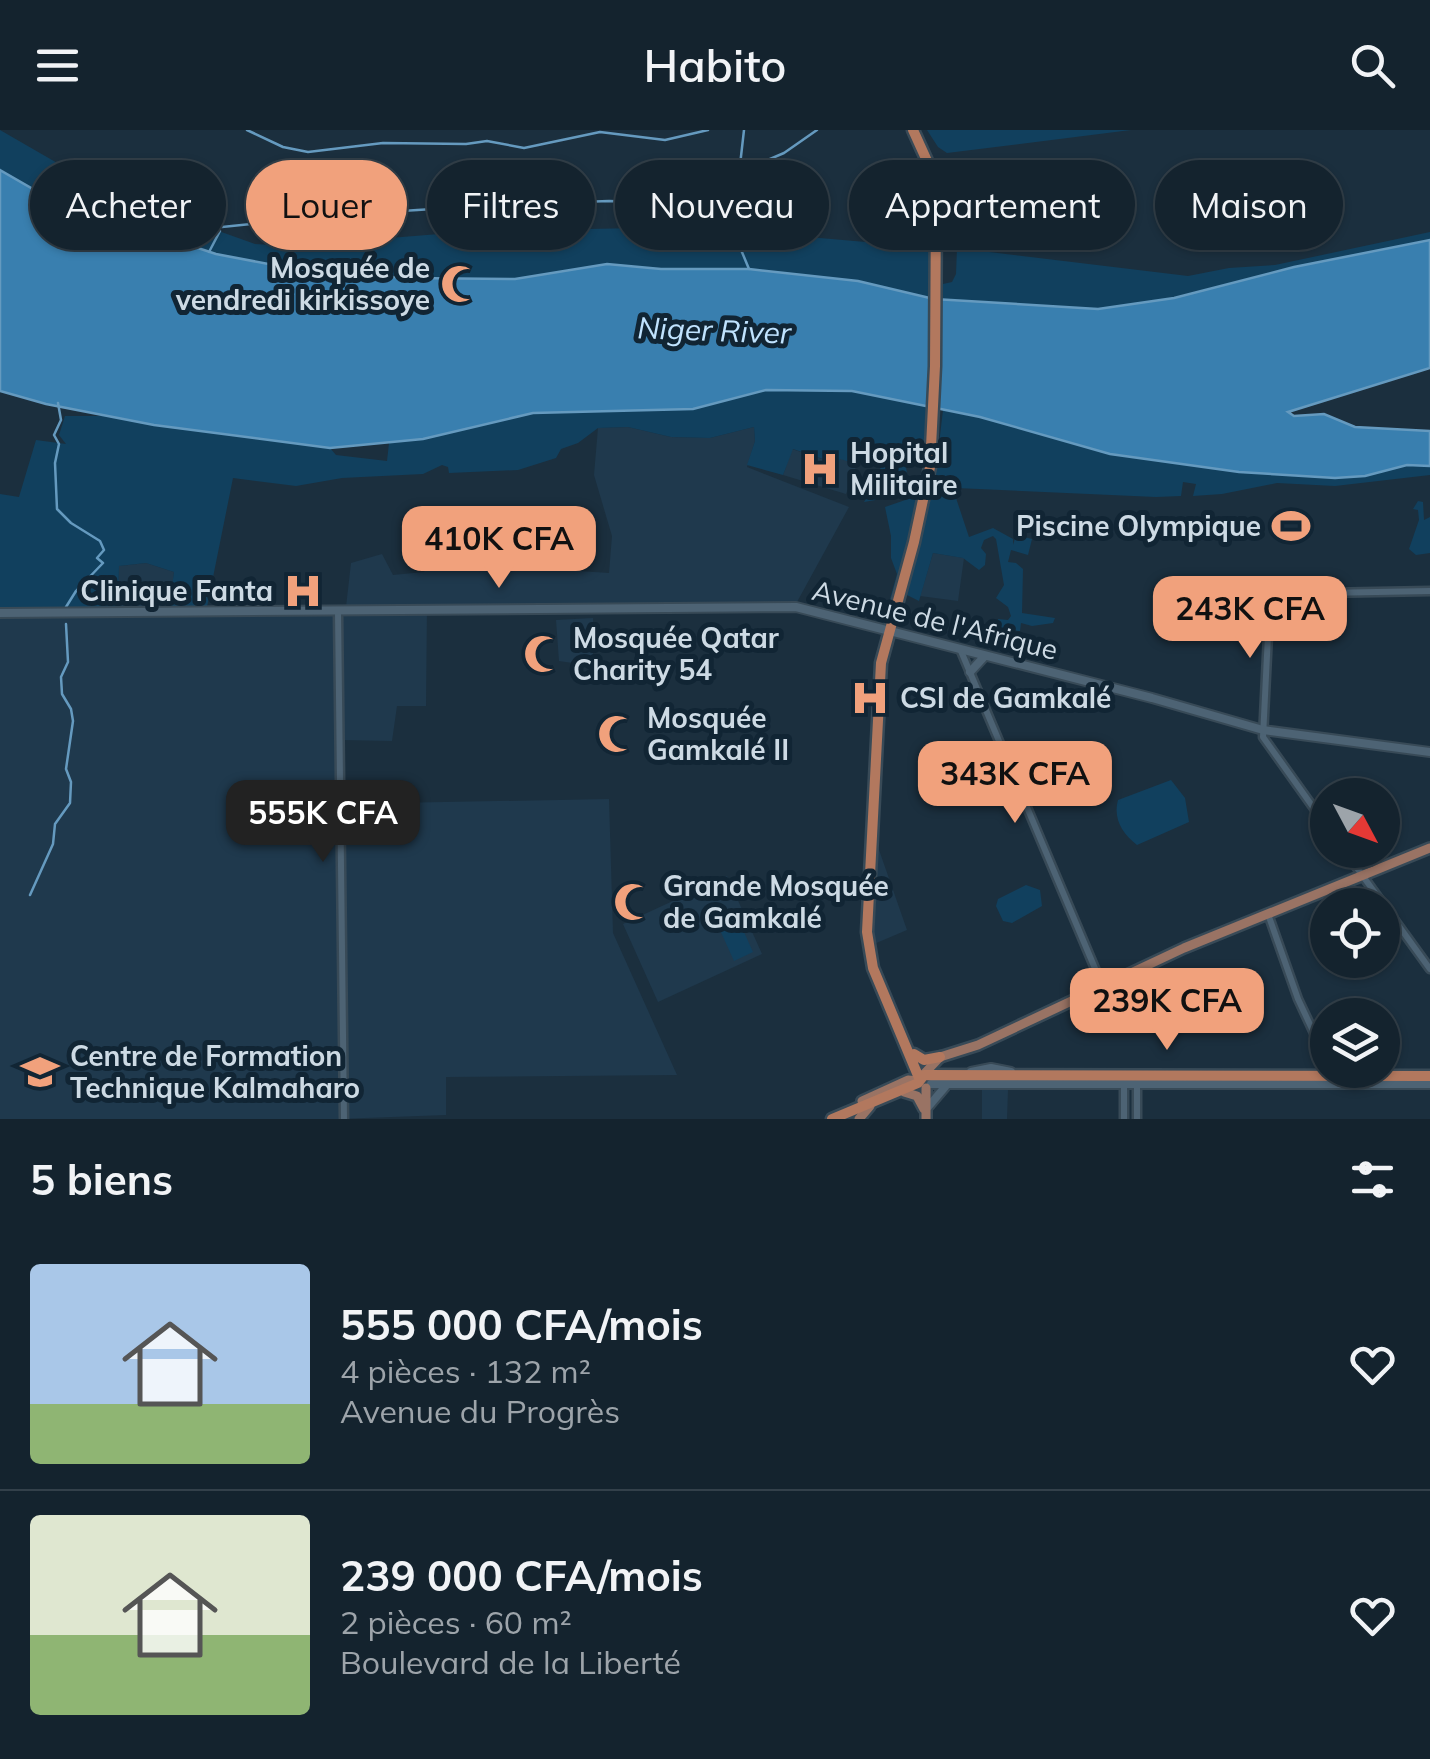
<!DOCTYPE html>
<html lang="fr">
<head>
<meta charset="utf-8">
<style>
  body { margin:0; font-family:Mulish,sans-serif; background:#212f3a; color:#f1f3f6; height:100vh; display:flex; flex-direction:column; font-size:38px; white-space:nowrap }
  * { box-sizing:border-box; margin:0 }
  p { font-size:32px; color:#9da4aa }
  .icon { flex:none; width:55px; height:55px; fill:none; stroke:currentColor; stroke-width:2; stroke-linecap:round; stroke-linejoin:round }
  .map { position:relative; height:989px; overflow:hidden }
  .sheet { display:flex; flex-direction:column; background:#14232e; flex:1 }
  .sheet>* { flex:none }
  .top-card { position:absolute; left:30px; top:30px; width:1370px; height:90px; display:flex; gap:20px }
  .needle { width:65px; rotate:131deg }
  .fabs { position:absolute; left:1310px; top:648px; display:grid; gap:20px }
  .fabs a { display:grid; place-items:center; width:90px; height:90px; border-radius:50%; background:#14232e; box-shadow:0 2px 8px #0004,0 0 0 2px #33404a; font-size:50px }
  .price { position:absolute; translate:-50% -85px; padding:0 22px; border-radius:20px; background:#f1a17c; color:#111; font-size:32px; line-height:65px; filter:drop-shadow(0 2px 5px #0008) }
  .price::after { content:''; position:absolute; left:50%; top:60px; width:30px; height:22px; margin-left:-15px; background:inherit; clip-path:polygon(0 0,100% 0,50% 100%) }
  .price.active { background:#222; color:#fff }
  ul { padding:0; list-style:none }
  li { display:flex; align-items:center; gap:30px; height:250px; padding:0 30px }
  li+li { border-top:2px solid #33404a }
  li span { display:grid; place-items:center; flex:none; width:280px; height:200px; border-radius:10px; color:#555 }
  li>.icon { margin-inline-start:auto }
  span .icon { width:120px; height:120px; fill:#fffc; stroke-width:1 }
  li b { font-size:42px }
  h2 { display:flex; justify-content:space-between; align-items:center; height:120px; padding:0 30px; font-size:42px }
  .chip { padding:0 35px; border-radius:45px; background:#14232e; box-shadow:0 2px 8px #0004,0 0 0 2px #33404a; font-size:35px; line-height:90px }
  .chip.active { background:#f1a17c; color:#111 }
  header { display:flex; justify-content:space-between; align-items:center; height:130px; padding:0 30px; background:#14232e; font-size:45px; font-weight:600 }
  .map>svg:first-child { display:block }
</style>
</head>
<body>
<header><svg class="icon" aria-label="menu" viewBox="0 0 24 24"><path d="M4 6h16M4 12h16M4 18h16"/></svg>Habito<svg class="icon" aria-label="search" viewBox="0 0 24 24"><circle cx="10" cy="10" r="6"/><path d="M15 15l6 6"/></svg></header>
<div class="map">
<svg width="1430" height="989" viewBox="0 0 1430 989">
  <rect width="100%" height="100%" fill="#1b2f3e"/>
  <path fill="#1f394d" d="M628,297L671,307L710,308L754,297L755,311L747,337L849,377L797,472L427,476L426,576H397L392,611L341,610L340,674L609,669L613,803L677,945L446,947V985L338,989H0V477L53,481L118,479L119,436L146,433L174,442L170,478L346,477L351,433L382,424L393,445L424,442L440,412L468,411L478,426L499,440L578,434L579,441L609,443L612,406L594,345L598,298Z
    M792,319L837,334L840,328L857,334L846,364L783,345Z
    M933,423L964,428L958,471L920,466Z
    M593,488V536L559,531L556,490Z
    M878,717L907,800L874,814L873,786Z
    M727,746L762,824L658,872L623,794Z
    M982,960H1008L1007,989H982Z"/>
  <path fill="#11405e" d="M0,0L104,60L255,114L289,116L477,101L693,97L935,118L934,169L858,151L749,139H661L607,134L515,149H468L300,140L216,124L153,105L40,63L0,40Z
    M927,0H1131L947,23L938,17Z
    M1430,102V110L1294,137L1141,175L1098,179L943,169V154L952,152L956,144L957,118L1188,146L1229,138L1275,135Z
    M794,259L852,261L931,277L928,323H904L910,364L864,372L879,347L884,315C875,313 868,312 860,317L857,334L840,329L838,334L793,319L783,345L747,335L755,311L754,297L710,308L671,307L628,297L598,298L578,313L561,319L556,328L518,340L449,343L448,337L442,335L423,344L342,348L296,356L233,348L207,477L169,478L174,442L146,433L119,436L118,480L0,477V364L19,367L36,310L66,314L59,305L65,286H106L330,318L336,325L387,331L389,313L423,309L534,283L693,279L766,260Z
    M943,280L1023,297L1111,324L1239,342L1336,348L1365,346L1407,335L1430,336V345L1335,356L1277,353L1222,364L1193,366L1196,354L1183,352L1181,366L1156,367L934,357Z
    M951,362L955,365L969,407L993,398L1013,409V415L1016,405L1032,409L1028,425L1011,420L1008,432L1016,433L1023,439L1022,483L1055,488L1053,493L1032,496L1021,493L1020,501L998,499V489L1008,490L1011,486L1008,477L996,468L1004,455L996,409L993,406L984,410L981,418L986,424L985,435L979,440L963,428L933,423L919,471L907,465L930,371L935,365Z
    M914,367L918,368L909,415L887,494H883L897,444L891,428V406L885,377Z
    M1418,371L1423,372L1424,390L1430,387V423L1416,425L1409,419L1419,390L1418,380L1413,379Z
    M1171,650L1185,668L1189,692L1137,715C1122,703 1113,689 1118,670Z
    M1026,755L1040,760L1042,776L1012,793L1003,791L996,776L998,769Z
    M739,791L753,822L734,831L720,800Z"/>
  <path fill="#397faf" stroke="#659abf" stroke-width="2.5" d="M0,40L40,63L89,82L216,124L300,140L407,148L515,149L607,134L661,139H749L858,151L934,169L1098,179L1174,168L1294,137L1430,110V238L1288,282L1294,286L1324,284L1355,297L1430,301V336L1407,335L1365,346L1335,348L1239,342L1110,324L980,287L852,261L766,260L693,279L533,283L423,309L330,318L154,295L46,274L0,261Z"/>
  <g fill="none" stroke-linecap="round" stroke-linejoin="round">
    <path stroke="#659abf" stroke-width="2.5" d="M247,0L283,17L308,22L383,13L466,14L487,11L524,18L600,2L665,10L708,0
      M744,40L784,23L817,0
      M735,79L744,0
      M733,94L734,83
      M222,97L339,85L496,75L609,71L735,75
      M732,98L749,139
      M209,122L220,101
      M58,273L61,290L54,305L59,314L55,333L57,379L71,393L100,411L104,420L97,428L103,433L76,461L66,477
      M30,765L53,714L55,694L70,673L71,652L66,639L73,591L71,579L62,564L61,547L68,532L66,494"/>
    <g stroke="#384a57" stroke-width="11">
      <path id="tertiary" d="M338,482L344,989
        M961,521L1102,855
        M1328,698L1263,607L1270,464L1430,461
        M1344,720L1430,839
        M1268,784L1298,869L1328,933
        M1124,954V989
        M1137,954V989"/>
    </g>
    <g stroke="#384a57" stroke-width="12">
      <path id="secondary" d="M0,483L796,477L1152,568L1263,600L1430,622
        M970,542L983,528
        M971,942L991,938L1011,942
        M931,954H1430
        M928,977L945,957"/>
    </g>
    <g stroke="#384a57" stroke-width="14">
      <path id="primary" d="M923,945L940,927L978,915L1184,818L1430,718
        M904,962L917,966L924,979
        M862,971L908,950L918,951
        M859,989L870,976
        M926,989V958"/>
    </g>
    <g stroke="#384a57" stroke-width="15">
      <path id="trunk" d="M913,0L928,33L936,69L935,236L930,337L914,412L881,533L867,802L873,838L919,948
        M914,924L924,930L940,927
        M832,989L918,953L924,945L1430,946"/>
    </g>
    <use href="#tertiary" stroke="#4d6374" stroke-width="6"/>
    <use href="#secondary" stroke="#4d6374" stroke-width="8"/>
    <use href="#primary" stroke="#997364" stroke-width="9"/>
    <use href="#trunk" stroke="#b2785e" stroke-width="10"/>
  </g>
  <defs>
    <g id="mosque-bare" transform="scale(3)"><path d="M3.5-4.9A6 6 0 1 0 3.5 4.9A5 5 0 1 1 3.5-4.9Z" fill="#f1a17c" stroke="#112534" stroke-width="2.5" paint-order="stroke"/></g>
    <g id="hospital-bare" transform="scale(3)"><path d="M-5-5h3v3.5h4V-5h3V5h-3V1.5h-4V5h-3Z" fill="#f1a17c" stroke="#112534" stroke-width="2.5" paint-order="stroke"/></g>
    <g id="stadium-bare" transform="scale(3)"><path d="M0-5a6.5 5 0 1 0 0 10a6.5 5 0 1 0 0-10ZM-3.5-1.8h7v3.6h-7Z" fill="#f1a17c" stroke="#112534" stroke-width="2.5" paint-order="stroke"/></g>
    <g id="university-bare" transform="scale(3)"><path d="M0-5L7-2L0 1L-7-2ZM-4 1L0 2.5L4 1V4Q0 6-4 4Z" fill="#f1a17c" stroke="#112534" stroke-width="2.5" paint-order="stroke"/></g>
  </defs>
  <g fill-rule="evenodd">
    <use href="#mosque-bare" x="460" y="154"/>
    <use href="#hospital-bare" x="820" y="339"/>
    <use href="#stadium-bare" x="1291" y="396"/>
    <use href="#hospital-bare" x="303" y="461"/>
    <use href="#mosque-bare" x="543" y="524"/>
    <use href="#hospital-bare" x="870" y="568"/>
    <use href="#mosque-bare" x="617" y="604"/>
    <use href="#mosque-bare" x="633" y="772"/>
    <use href="#university-bare" x="40" y="942"/>
  </g>
  <g text-anchor="middle" stroke-width="10" stroke-linejoin="round" paint-order="stroke">
    <g font-size="28" font-weight="bold" fill="#cddae4" stroke="#112534" text-anchor="start">
      <text x="430" y="148" text-anchor="end">Mosquée de<tspan x="430" dy="32">vendredi kirkissoye</tspan></text>
      <text x="850" y="333">Hopital<tspan x="850" dy="32">Militaire</tspan></text>
      <text x="1261" y="406" text-anchor="end">Piscine Olympique</text>
      <text x="273" y="471" text-anchor="end">Clinique Fanta</text>
      <text x="573" y="518">Mosquée Qatar<tspan x="573" dy="32">Charity 54</tspan></text>
      <text x="900" y="578">CSI de Gamkalé</text>
      <text x="647" y="598">Mosquée<tspan x="647" dy="32">Gamkalé II</tspan></text>
      <text x="663" y="766">Grande Mosquée<tspan x="663" dy="32">de Gamkalé</tspan></text>
      <text x="70" y="936">Centre de Formation<tspan x="70" dy="32">Technique Kalmaharo</tspan></text>
    </g>
    <g font-size="28" fill="#cddae4" stroke="#112534">
      <text transform="translate(935 490) rotate(14)" y="10">Avenue de l'Afrique</text>
    </g>
    <g font-size="30" font-style="italic" fill="#c0e3fe" stroke="#112534">
      <text transform="translate(714 201) rotate(2)" y="10">Niger River</text>
    </g>
  </g>
</svg>
<div class="fabs">
<a><svg class="needle" viewBox="-14 -14 28 28"><path d="M0-13l5 13h-10z" fill="#e53935"/><path d="M0 13l5-13h-10z" fill="#9da4aa"/></svg></a>
<a><svg class="icon" aria-label="locate" viewBox="0 0 24 24"><circle cx="12" cy="12" r="6"/><path d="M12 2v4M12 18v4M2 12h4M18 12h4"/></svg></a>
<a><svg class="icon" aria-label="layers" viewBox="0 0 24 24"><path d="M12 4l9 5-9 5-9-5zM3 14l9 5 9-5"/></svg></a>
</div>
<b class="price" style="left:499px;top:461px">410K CFA</b>
<b class="price" style="left:1250px;top:531px">243K CFA</b>
<b class="price" style="left:1015px;top:696px">343K CFA</b>
<b class="price active" style="left:323px;top:735px">555K CFA</b>
<b class="price" style="left:1167px;top:923px">239K CFA</b>
<div class="top-card">
<a class="chip">Acheter</a>
<a class="chip active">Louer</a>
<a class="chip">Filtres</a>
<a class="chip">Nouveau</a>
<a class="chip">Appartement</a>
<a class="chip">Maison</a>
</div>
</div>
<section class="sheet">
<h2>5 biens<svg class="icon" aria-label="filters" viewBox="0 0 24 24"><path d="M4 7h16M4 17h16"/><circle cx="9" cy="7" r="2"/><circle cx="15" cy="17" r="2"/></svg></h2>
<ul>
<li><span style="background:linear-gradient(#a9c7e8 70%,#8fb573 0)"><svg class="icon" aria-label="home" viewBox="0 0 24 24"><path d="M3 11l9-7 9 7M6 9v11h12V9"/></svg></span><div><b>555 000 CFA/mois</b><p>4 pièces · 132 m²</p><p>Avenue du Progrès</p></div><svg class="icon" aria-label="heart" viewBox="0 0 24 24"><path d="M12 20l-8-8c-3-5 5-10 8-4 3-6 11-1 8 4z"/></svg></li>
<li><span style="background:linear-gradient(#dfe7d0 60%,#8fb573 0)"><svg class="icon" aria-label="home" viewBox="0 0 24 24"><path d="M3 11l9-7 9 7M6 9v11h12V9"/></svg></span><div><b>239 000 CFA/mois</b><p>2 pièces · 60 m²</p><p>Boulevard de la Liberté</p></div><svg class="icon" aria-label="heart" viewBox="0 0 24 24"><path d="M12 20l-8-8c-3-5 5-10 8-4 3-6 11-1 8 4z"/></svg></li>
</ul>
</section>
</body>
</html>
